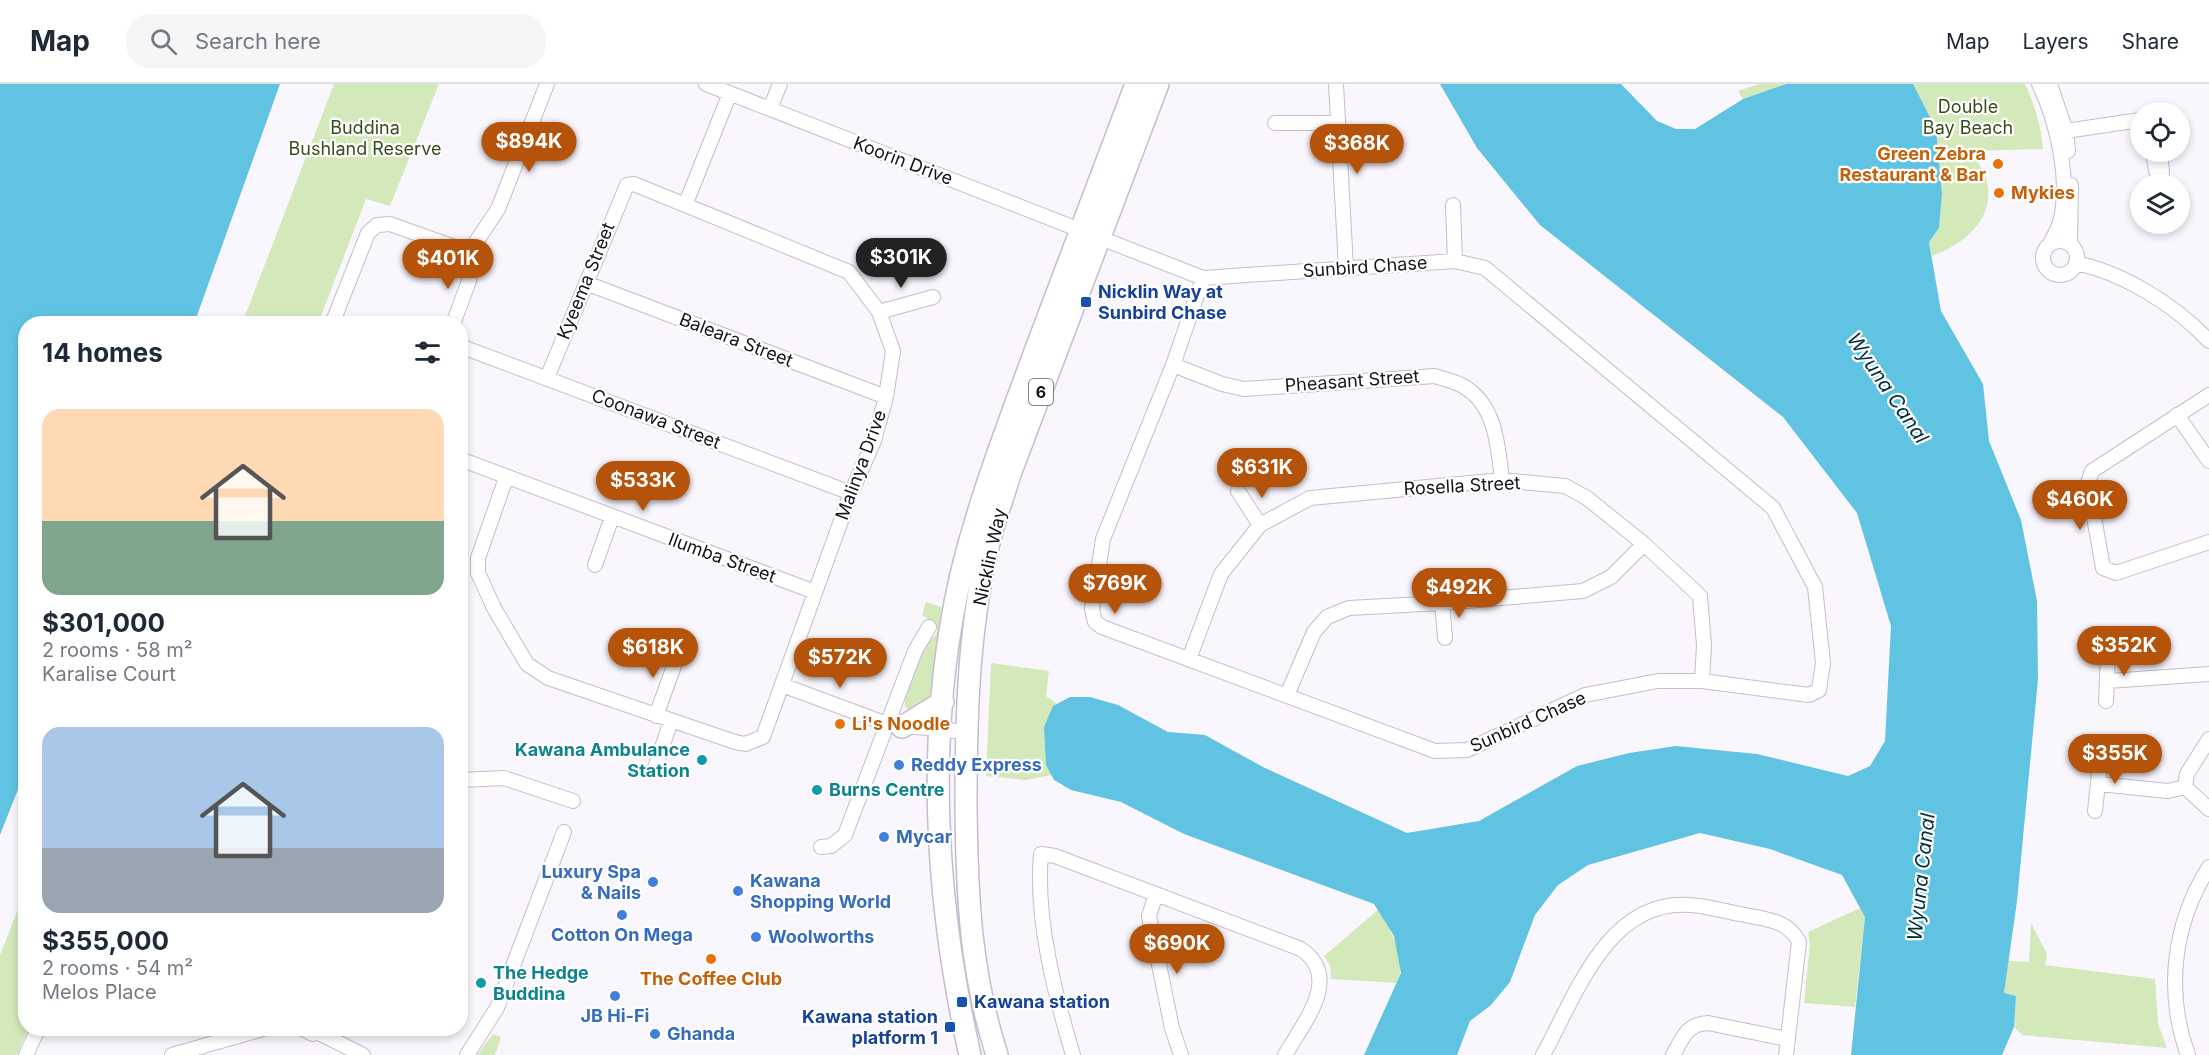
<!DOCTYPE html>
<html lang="en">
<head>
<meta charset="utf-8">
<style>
  body { margin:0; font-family:Inter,sans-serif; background:#f6f6f7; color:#1f2937; height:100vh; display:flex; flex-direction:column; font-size:22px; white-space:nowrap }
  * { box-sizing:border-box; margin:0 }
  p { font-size:20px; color:#747a83 }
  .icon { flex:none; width:33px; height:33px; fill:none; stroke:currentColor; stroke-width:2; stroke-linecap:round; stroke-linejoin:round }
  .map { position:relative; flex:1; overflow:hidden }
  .drawer { position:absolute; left:18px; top:232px; width:450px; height:720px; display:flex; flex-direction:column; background:#fff; border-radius:24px; box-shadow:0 3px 9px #0003 }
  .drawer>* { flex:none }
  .controls { position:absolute; left:2130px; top:18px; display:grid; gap:12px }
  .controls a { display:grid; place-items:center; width:60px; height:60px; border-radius:50%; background:#fff; box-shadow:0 3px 9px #0003; font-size:30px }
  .price { position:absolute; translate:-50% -51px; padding:0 14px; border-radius:21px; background:#b45309; color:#fff; font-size:20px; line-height:39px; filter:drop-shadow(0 2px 3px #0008) }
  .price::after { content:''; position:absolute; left:50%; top:36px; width:18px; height:14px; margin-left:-9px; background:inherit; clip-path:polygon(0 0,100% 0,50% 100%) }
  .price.on { background:#222; color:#fff }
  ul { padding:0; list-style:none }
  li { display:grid; align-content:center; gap:12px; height:318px; padding:0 24px }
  li span { display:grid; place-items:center; height:186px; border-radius:18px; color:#555 }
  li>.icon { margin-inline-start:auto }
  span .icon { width:108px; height:108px; fill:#fffc; stroke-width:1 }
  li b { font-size:26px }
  h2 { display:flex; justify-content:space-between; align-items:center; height:72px; padding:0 24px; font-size:26px }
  header { display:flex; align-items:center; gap:36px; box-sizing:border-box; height:84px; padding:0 30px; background:#fff; border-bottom:2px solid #e0e1e3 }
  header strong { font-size:28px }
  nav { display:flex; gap:33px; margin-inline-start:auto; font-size:21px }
  .search { width:420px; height:54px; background:#f6f6f7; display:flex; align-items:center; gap:15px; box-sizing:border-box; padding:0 21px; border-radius:24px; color:#747a83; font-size:22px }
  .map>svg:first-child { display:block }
</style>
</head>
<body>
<header>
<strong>Map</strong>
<div class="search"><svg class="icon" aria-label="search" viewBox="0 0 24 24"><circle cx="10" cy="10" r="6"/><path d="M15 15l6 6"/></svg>Search here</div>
<nav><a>Map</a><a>Layers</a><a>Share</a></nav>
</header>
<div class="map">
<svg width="2209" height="971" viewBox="0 0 2209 971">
  <rect width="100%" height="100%" fill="#faf6fd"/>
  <path fill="#d3e9ba" d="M334,0H439L390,122L366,115L318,240H242Z
    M1759,0H1786L1743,15L1738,7Z
    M1912,0H2025C2035,22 2041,41 2043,65L1967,67C1974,75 1983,83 1986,94C1998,133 1964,161 1932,172L1929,158L1939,144L1942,110L1936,45Z
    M926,518L941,523L944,530L932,617L910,626L905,623C903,609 910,578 920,566C925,560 932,556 937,549L936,540L922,531Z
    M991,579L1049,587L1046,612L1057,620L1053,622L1046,681L1052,691L1025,696L986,692Z
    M25,808L26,945H28L17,971H0V871Z
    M1860,824L1865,833L1855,923L1804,919L1810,860L1808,848Z
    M1378,826C1391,846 1408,876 1397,899L1331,895L1330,881L1324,872Z
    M2031,839L2047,870L2045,881L2155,895L2158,940L2167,964L2022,951L2014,943L2016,912L2004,910L2008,877L2029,878Z
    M493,950L501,953L495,971H477Z"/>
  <path fill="#60c3e2" d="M0,0H280L194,240H26V685L0,751Z
    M1440,0H1621L1657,37L1676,45H1695L1743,15L1786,0H1913L1936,45L1942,110L1939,144L1929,158L1941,227L1983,300L1989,357L2021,436L2037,517L2038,595L2017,817L2004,909L2016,912L2014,943L2002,971H1851L1865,833L1842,791L1770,765L1700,749L1588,781L1558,801L1535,831L1510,898L1491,921L1470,937L1457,971H1364L1401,889L1394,852L1374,820L1184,750L1121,718L1071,706L1054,696L1046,681L1044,643L1053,622L1070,613H1090L1118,621L1168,648L1205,651L1263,683L1407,749L1479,737L1577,682L1629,669L1676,662L1757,670L1848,692L1870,682L1885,657L1891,542L1857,429L1783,333L1540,141L1477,64Z"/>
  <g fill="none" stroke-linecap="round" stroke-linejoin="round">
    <g stroke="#c6bccd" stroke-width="16">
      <path id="minor" d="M706,0L1203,194L1455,177L1485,184L1773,424L1815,503L1823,579L1819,606L1809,611L1702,597H1658L1585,611L1467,666L1435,667L1102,543L1095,538L1092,525L1103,455L1173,281L1203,194
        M1336,0L1346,184
        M2039,0C2057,37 2071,98 2060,138C2058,146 2053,153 2050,160
        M2050,0L2066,47L2068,67
        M770,25L780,0
        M1275,39H1338
        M2066,47L2140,36
        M2153,68L2156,87L2159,90L2162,88L2160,68
        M686,119L730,9
        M1453,121L1455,177
        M2043 174a17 17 0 1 1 34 0a17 17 0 1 1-34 0Z
        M476,158L498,125L547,0
        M2070,161L2071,101
        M2076,179C2124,189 2175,221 2209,257
        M586,199L886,313
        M879,228L933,213
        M332,240L368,149L377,141L390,140L460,165
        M453,240L469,197L471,176
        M460,262L851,409
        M1173,281L1222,300L1244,305L1435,292C1443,295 1453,297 1461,301C1496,319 1498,362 1502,396
        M2209,311L2092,387L2088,399L2103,484L2116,489L2209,458
        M2177,331L2209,377
        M460,375L815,508
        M506,394L478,474V489L494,524L527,580L548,594L735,658L745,660L763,653L851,409L874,357L886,313L893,267L879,228L849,188L634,100L627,101L547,294
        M1238,407L1260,441
        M595,481L612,433
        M1442,519L1445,554
        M1189,575L1221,490L1260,441L1310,414L1502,396L1565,402L1587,414L1644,460L1700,512L1704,561L1702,597
        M2108,597L2209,590
        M782,601L887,640L966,648
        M1287,611L1314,548L1327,533L1349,524L1442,519L1583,507L1611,493L1644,460
        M2106,617L2108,568
        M656,632L679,568
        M2209,655L2187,690L2185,703L2209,725
        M655,684L671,637
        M460,696L504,694L573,717
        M2099,700L2168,707L2185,703
        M2095,727L2101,671
        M821,763L831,762L845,751L915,567L929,543
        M1156,810L1149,832L1172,944L1181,971
        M303,945L313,950L321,945
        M317,948L363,971
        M26,971L38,945
        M172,971L263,945
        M467,971L497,924L564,748
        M1073,971C1055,911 1035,833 1041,770L1055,772L1301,865C1343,894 1303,939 1285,971
        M1543,971C1575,913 1608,814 1690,821C1707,822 1724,827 1740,830C1763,835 1788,835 1799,858L1786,971
        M1673,971C1683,954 1686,940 1708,939L1787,955
        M2188,971C2165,908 2173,840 2209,783"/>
    </g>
    <g stroke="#c6bccd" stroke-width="24">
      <path id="highway" d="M902,643L943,618
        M970,971C935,816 925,651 960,495C978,418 1007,344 1034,270C1068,180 1102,90 1136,0
        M997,971C970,887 967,811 966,723C966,634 968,539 991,451C996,431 1004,411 1010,390L1158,0"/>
    </g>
    <use href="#minor" stroke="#fff" stroke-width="14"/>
    <use href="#highway" stroke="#fff" stroke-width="21"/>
  </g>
  <g fill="#e8710a" stroke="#fff" stroke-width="2">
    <circle cx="1998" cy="80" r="6"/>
    <circle cx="1999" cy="109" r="6"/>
    <circle cx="840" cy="640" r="6"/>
    <circle cx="711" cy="875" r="6"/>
  </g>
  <g fill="#1a4fb4" stroke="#fff" stroke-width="2">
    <rect x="1080" y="212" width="12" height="12" rx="3"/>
    <rect x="956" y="912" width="12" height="12" rx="3"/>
    <rect x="944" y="937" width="12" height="12" rx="3"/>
  </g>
  <g fill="#0f9aa8" stroke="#fff" stroke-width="2">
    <circle cx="702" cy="676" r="6"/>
    <circle cx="817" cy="706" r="6"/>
    <circle cx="481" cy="899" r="6"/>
  </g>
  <g fill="#3f7fe0" stroke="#fff" stroke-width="2">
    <circle cx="899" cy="681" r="6"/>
    <circle cx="884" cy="753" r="6"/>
    <circle cx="653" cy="798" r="6"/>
    <circle cx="738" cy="807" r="6"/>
    <circle cx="622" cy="831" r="6"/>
    <circle cx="756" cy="853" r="6"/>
    <circle cx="615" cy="912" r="6"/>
    <circle cx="655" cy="950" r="6"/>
  </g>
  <g text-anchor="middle" stroke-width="4.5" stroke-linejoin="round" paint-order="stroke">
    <rect fill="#fff" stroke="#5c595d" stroke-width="1.5" x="1029" y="295" width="24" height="26" rx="4.5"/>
    <g font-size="16" font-weight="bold" fill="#161218">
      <text x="1041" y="314">6</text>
    </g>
    <g font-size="18" fill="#394d1b" stroke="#fff">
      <text x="1968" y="29">Double<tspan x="1968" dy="21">Bay Beach</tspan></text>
      <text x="365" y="50">Buddina<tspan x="365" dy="21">Bushland Reserve</tspan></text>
    </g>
    <g font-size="18" font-weight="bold" fill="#c56008" stroke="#fff" text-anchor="start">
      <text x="1986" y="76" text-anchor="end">Green Zebra<tspan x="1986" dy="21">Restaurant &amp; Bar</tspan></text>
      <text x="2011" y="115">Mykies</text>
      <text x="852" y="646">Li's Noodle</text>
      <text x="711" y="901" text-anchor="middle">The Coffee Club</text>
    </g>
    <g font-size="18" fill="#161218" stroke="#fff">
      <text transform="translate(903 77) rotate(21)" y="6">Koorin Drive</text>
      <text transform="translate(1365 183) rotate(-4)" y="6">Sunbird Chase</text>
      <text transform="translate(586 197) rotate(-68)" y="6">Kyeema Street</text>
      <text transform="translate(736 256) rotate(21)" y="6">Baleara Street</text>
      <text transform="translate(1352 297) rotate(-4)" y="6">Pheasant Street</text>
      <text transform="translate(656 335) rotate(21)" y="6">Coonawa Street</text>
      <text transform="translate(861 381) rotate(-70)" y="6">Malinya Drive</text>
      <text transform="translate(1462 402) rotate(-3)" y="6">Rosella Street</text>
      <text transform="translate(990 473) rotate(-78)" y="6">Nicklin Way</text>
      <text transform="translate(722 474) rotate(20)" y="6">Ilumba Street</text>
      <text transform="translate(1528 638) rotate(-24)" y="6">Sunbird Chase</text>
    </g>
    <g font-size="18" font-weight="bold" fill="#164399" stroke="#fff" text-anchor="start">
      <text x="1098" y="214">Nicklin Way at<tspan x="1098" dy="21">Sunbird Chase</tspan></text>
      <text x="974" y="924">Kawana station</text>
      <text x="938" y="939" text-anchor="end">Kawana station<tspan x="938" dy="21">platform 1</tspan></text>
    </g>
    <g font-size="18" font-weight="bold" fill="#0d838f" stroke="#fff" text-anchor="start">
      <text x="690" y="672" text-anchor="end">Kawana Ambulance<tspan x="690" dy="21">Station</tspan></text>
      <text x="829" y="712">Burns Centre</text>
      <text x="493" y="895">The Hedge<tspan x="493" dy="21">Buddina</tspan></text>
    </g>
    <g font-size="18" font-weight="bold" fill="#366cbe" stroke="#fff" text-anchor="start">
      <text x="911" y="687">Reddy Express</text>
      <text x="896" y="759">Mycar</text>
      <text x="641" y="794" text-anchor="end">Luxury Spa<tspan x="641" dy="21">&amp; Nails</tspan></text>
      <text x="750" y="803">Kawana<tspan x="750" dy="21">Shopping World</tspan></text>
      <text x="622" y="857" text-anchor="middle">Cotton On Mega</text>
      <text x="768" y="859">Woolworths</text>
      <text x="615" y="938" text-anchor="middle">JB Hi-Fi</text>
      <text x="667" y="956">Ghanda</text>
    </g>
    <g font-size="20" font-style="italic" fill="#00303d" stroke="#fff">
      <text transform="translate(1888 304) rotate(56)" y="7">Wyuna Canal</text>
      <text transform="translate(1921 793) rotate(-84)" y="7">Wyuna Canal</text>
    </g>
  </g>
</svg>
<div class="controls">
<a><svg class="icon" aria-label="locate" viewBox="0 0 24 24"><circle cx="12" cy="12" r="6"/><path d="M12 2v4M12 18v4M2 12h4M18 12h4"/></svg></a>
<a><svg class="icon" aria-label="layers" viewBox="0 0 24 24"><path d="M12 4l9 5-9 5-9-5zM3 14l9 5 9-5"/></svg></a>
</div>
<b class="price" style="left:529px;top:89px">$894K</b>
<b class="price" style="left:1357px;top:91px">$368K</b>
<b class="price on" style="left:901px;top:205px">$301K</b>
<b class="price" style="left:448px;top:206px">$401K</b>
<b class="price" style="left:1262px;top:415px">$631K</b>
<b class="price" style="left:643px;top:428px">$533K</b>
<b class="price" style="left:2080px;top:447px">$460K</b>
<b class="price" style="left:1115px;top:531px">$769K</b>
<b class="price" style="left:1459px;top:535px">$492K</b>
<b class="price" style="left:2124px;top:593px">$352K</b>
<b class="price" style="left:653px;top:595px">$618K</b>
<b class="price" style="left:840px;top:605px">$572K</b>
<b class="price" style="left:2115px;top:701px">$355K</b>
<b class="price" style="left:1177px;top:891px">$690K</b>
<section class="drawer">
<h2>14 homes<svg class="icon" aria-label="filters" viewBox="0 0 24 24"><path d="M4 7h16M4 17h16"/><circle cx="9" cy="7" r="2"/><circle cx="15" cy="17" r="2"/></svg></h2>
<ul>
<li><span style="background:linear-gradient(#ffd9b3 60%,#7fa58c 0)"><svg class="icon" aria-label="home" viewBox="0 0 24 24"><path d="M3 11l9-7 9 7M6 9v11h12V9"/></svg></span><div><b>$301,000</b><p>2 rooms · 58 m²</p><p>Karalise Court</p></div></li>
<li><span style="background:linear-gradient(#a9c7e8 65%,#9aa5b1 0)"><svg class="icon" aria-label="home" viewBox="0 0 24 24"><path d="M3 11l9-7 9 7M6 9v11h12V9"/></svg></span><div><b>$355,000</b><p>2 rooms · 54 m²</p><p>Melos Place</p></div></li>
</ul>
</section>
</div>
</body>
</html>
